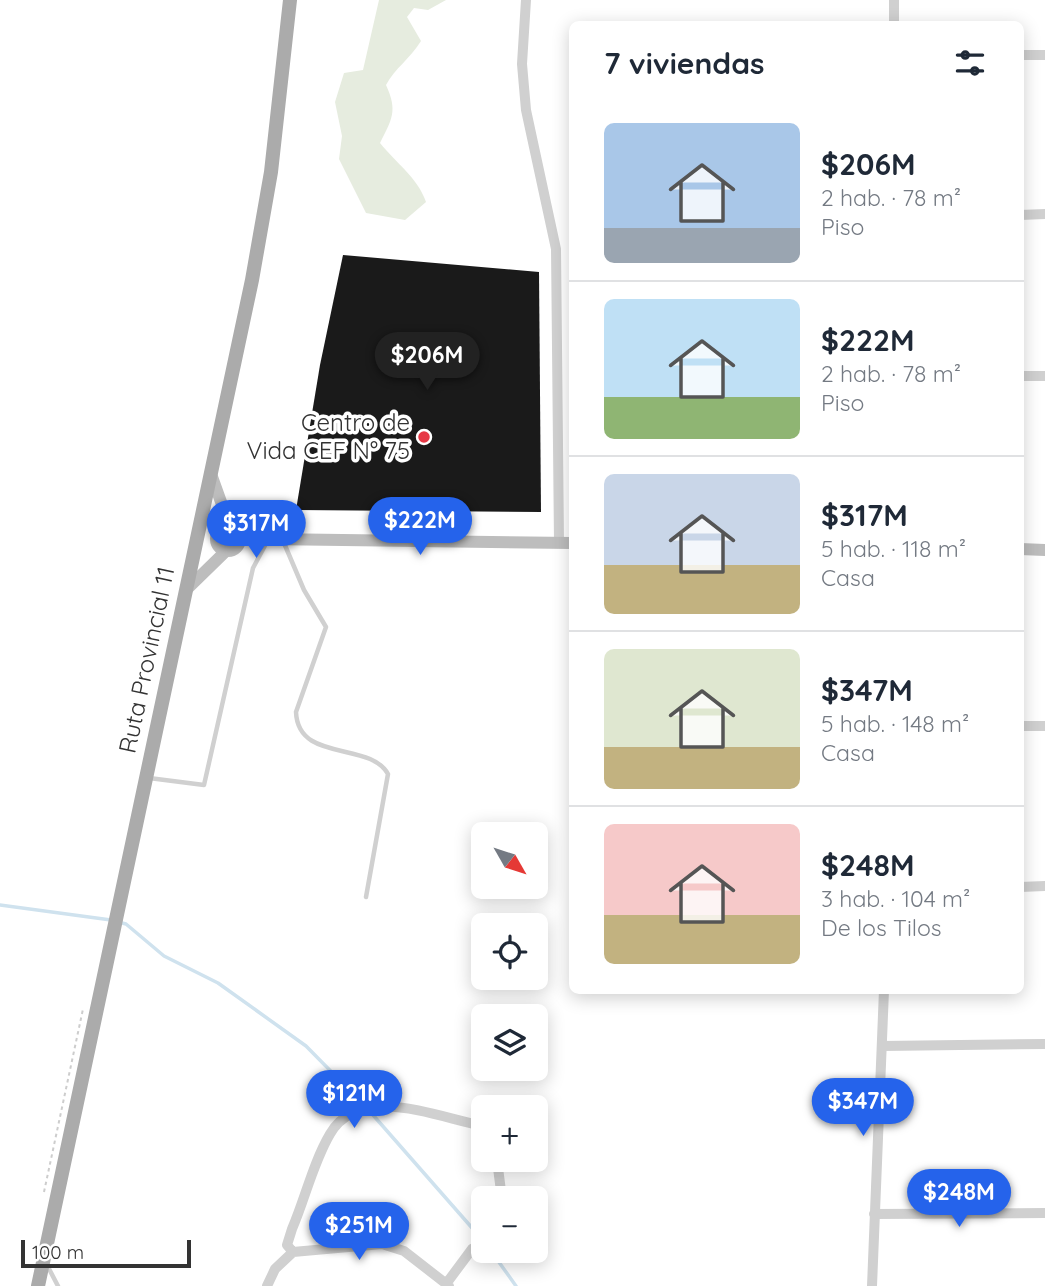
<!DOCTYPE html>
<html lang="es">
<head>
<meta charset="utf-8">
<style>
  body { margin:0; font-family:Quicksand,sans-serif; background:#f6f6f7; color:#1f2937; height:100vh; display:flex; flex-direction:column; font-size:26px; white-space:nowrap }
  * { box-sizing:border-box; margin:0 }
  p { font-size:23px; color:#747a83 }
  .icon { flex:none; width:38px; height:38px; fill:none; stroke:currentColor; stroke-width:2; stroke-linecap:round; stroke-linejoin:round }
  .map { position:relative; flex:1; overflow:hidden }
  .details { position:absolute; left:569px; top:21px; width:455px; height:973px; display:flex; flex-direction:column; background:#fff; border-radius:10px; box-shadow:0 4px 18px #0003 }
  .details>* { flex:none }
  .needle { width:46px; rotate:129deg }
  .fabs { position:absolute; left:471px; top:822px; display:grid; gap:14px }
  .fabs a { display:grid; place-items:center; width:77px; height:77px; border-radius:10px; background:#fff; box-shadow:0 4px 18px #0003; font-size:35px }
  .scale { position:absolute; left:21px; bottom:18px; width:170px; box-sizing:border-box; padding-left:7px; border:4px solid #333; border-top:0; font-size:19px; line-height:24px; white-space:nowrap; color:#333; -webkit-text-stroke:5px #fff; paint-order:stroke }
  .price { position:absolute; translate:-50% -60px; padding:0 16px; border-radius:24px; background:#2563eb; color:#fff; font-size:23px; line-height:46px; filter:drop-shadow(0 2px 4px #0008) }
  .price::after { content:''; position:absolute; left:50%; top:42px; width:21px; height:16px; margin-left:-10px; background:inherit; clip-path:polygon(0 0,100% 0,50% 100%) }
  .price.selected { background:#222; color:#fff }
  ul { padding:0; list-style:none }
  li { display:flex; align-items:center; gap:21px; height:175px; padding:0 35px }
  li+li { border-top:2px solid #e0e1e3 }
  li span { display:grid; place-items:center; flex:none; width:196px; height:140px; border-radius:10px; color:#555 }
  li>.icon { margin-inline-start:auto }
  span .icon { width:84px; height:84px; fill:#fffc; stroke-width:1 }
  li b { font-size:30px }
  h2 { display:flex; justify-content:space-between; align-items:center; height:84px; padding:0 35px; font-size:30px }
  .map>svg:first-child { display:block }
</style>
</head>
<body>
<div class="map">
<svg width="1045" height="1286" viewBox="0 0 1045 1286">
  <rect width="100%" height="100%" fill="#fff"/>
  <path fill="#e6ecdf" d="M379,0H446L428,10L414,8L407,17L421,41C410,59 395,68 386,85C398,111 392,119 380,143C396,163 418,178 426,202L405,220L366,213L339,159L342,136L335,102L344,73L363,70Z"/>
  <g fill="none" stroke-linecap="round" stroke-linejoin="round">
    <path stroke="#cfe2ee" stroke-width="3.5" d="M0,905L111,920
      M118,922L126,924L164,956L218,983L306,1046L366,1107L480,1237
      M491,1251L516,1286"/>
  </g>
  <path fill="#1a1a1a" d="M343,255L539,272L541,512L296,510L320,365Z"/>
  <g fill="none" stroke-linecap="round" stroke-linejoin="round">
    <path stroke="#cdcdcd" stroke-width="2" stroke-dasharray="3.5 3.5" stroke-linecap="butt" d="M44,1192L83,1009"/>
    <path stroke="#d0d0d0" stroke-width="4.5" d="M284,543L304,590L326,627L296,712C298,763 370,741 388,774L366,897
      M149,778L204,785L253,568L268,540
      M47,1265L58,1286"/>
    <path stroke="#d0d0d0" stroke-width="10" d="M526,0L522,64L526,110L556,249L559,543
      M894,24V0
      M1020,55H1045
      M1020,215L1045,214
      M1020,376H1045
      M1020,726H1045
      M1020,887L1045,886
      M883,1046L1045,1044
      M497,1160L502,1199
      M874,1214L1045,1213
      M293,1252L287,1245L292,1229C305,1199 313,1163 330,1134C359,1084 434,1116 479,1125L483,1129
      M446,1284L472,1249L483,1243
      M267,1286L275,1269L293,1252L382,1244L404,1251L449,1286
      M872,1286L884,990"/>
    <path stroke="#bdbdbd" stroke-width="12" d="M211,474L230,527
      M216 539a12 12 0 1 1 24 0a12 12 0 1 1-24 0Z
      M236,531L268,539L572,543
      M1020,549L1045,550
      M186,590L226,551"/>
    <path stroke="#ababab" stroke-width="14" d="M38,1286L252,280L271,172L290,0"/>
  </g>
  <circle fill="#e63946" stroke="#fff" stroke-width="2.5" cx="424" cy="437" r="7"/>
  <g text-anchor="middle" stroke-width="7" stroke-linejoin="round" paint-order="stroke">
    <g font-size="24" fill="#333" stroke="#fff" text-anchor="end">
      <text x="410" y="431">Centro de<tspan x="410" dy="28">Vida CEF N° 75</tspan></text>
    </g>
    <g font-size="24" fill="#333" stroke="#fff">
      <text transform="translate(147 660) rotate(-78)" y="8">Ruta Provincial 11</text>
    </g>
  </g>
</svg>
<div class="fabs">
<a><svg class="needle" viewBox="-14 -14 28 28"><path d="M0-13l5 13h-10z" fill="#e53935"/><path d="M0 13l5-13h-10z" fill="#747a83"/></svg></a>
<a><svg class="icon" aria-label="locate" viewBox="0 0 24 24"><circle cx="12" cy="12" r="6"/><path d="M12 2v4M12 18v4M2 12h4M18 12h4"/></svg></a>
<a><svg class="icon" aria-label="layers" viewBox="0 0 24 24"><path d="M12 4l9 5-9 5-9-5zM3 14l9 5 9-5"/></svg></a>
<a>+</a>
<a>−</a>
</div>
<div class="scale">100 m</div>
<b class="price selected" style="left:427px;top:392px">$206M</b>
<b class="price" style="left:420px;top:557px">$222M</b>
<b class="price" style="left:256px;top:560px">$317M</b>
<b class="price" style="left:354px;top:1130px">$121M</b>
<b class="price" style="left:863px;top:1138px">$347M</b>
<b class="price" style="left:959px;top:1229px">$248M</b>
<b class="price" style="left:359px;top:1262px">$251M</b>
<section class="details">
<h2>7 viviendas<svg class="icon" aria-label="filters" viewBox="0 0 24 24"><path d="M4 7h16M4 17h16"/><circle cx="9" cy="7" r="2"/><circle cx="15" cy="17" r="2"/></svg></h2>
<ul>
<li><span style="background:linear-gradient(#a9c7e8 75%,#9aa5b1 0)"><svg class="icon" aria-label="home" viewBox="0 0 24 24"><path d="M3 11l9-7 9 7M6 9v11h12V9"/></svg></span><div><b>$206M</b><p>2 hab. · 78 m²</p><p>Piso</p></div></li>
<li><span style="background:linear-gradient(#bfe0f5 70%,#8fb573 0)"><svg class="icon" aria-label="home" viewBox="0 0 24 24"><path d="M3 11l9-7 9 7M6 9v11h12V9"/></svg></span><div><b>$222M</b><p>2 hab. · 78 m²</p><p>Piso</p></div></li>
<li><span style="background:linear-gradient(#c9d6e8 65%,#c2b280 0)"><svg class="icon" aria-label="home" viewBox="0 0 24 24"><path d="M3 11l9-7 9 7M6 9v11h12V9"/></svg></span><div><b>$317M</b><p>5 hab. · 118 m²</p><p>Casa</p></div></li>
<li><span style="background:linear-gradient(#dfe7d0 70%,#c2b280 0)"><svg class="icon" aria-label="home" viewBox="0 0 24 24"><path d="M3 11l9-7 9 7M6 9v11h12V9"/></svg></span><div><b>$347M</b><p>5 hab. · 148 m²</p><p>Casa</p></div></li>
<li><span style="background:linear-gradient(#f6c9c9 65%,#c2b280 0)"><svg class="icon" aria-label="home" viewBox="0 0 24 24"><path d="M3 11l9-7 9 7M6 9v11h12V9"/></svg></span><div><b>$248M</b><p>3 hab. · 104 m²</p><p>De los Tilos</p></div></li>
</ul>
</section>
</div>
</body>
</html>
